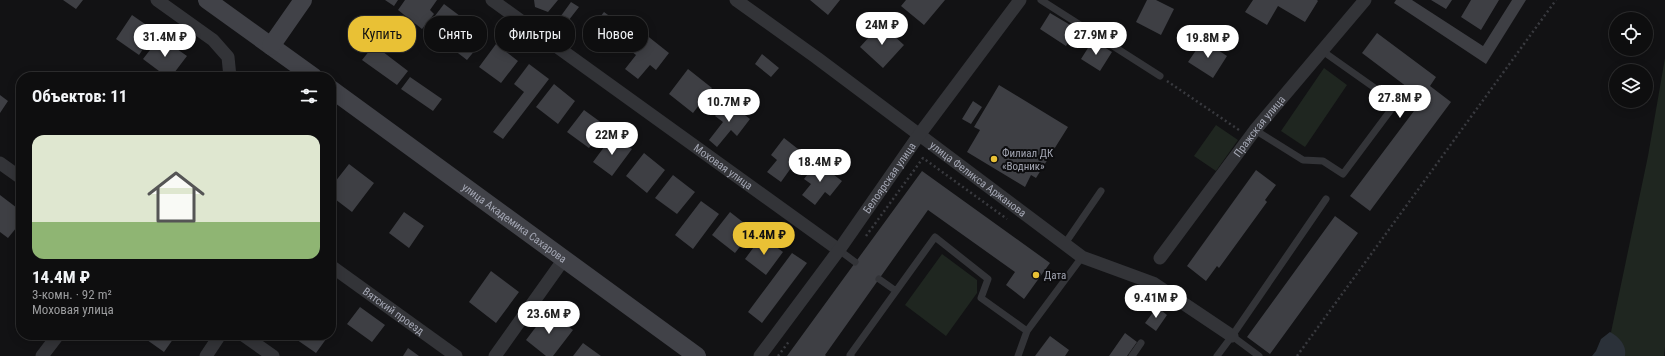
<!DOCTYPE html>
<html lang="ru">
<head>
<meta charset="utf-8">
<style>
  body { margin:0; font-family:"Roboto Condensed",sans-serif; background:#1c1c1d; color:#f1f3f6; height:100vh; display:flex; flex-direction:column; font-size:15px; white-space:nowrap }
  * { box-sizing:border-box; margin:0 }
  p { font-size:13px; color:#9b9c9e }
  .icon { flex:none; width:22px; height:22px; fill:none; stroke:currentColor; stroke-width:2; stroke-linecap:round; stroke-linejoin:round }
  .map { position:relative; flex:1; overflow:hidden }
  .details { position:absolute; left:16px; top:72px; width:320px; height:268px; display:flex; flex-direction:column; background:#0e0e0f; border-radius:16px; box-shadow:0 2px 10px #0003,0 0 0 1px #2e2e2f }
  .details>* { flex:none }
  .hud { position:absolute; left:348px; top:16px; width:380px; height:36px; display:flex; gap:8px }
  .fabs { position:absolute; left:1609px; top:12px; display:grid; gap:8px }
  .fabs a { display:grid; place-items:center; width:44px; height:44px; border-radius:50%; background:#0e0e0f; box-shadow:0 2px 10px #0003,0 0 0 1px #2e2e2f; font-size:20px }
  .price { position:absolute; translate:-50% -34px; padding:0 9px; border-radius:14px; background:#fff; color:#222; font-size:13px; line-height:26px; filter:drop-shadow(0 1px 2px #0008) }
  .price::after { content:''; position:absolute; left:50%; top:24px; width:12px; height:9px; margin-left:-6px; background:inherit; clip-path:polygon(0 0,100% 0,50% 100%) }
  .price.current { background:#e9c135; color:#111 }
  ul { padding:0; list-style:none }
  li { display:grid; align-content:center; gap:8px; height:212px; padding:0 16px }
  li span { display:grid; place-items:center; height:124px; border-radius:12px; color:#555 }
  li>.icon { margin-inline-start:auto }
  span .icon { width:72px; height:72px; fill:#fffc; stroke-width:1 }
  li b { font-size:17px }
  h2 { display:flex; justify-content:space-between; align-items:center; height:48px; padding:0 16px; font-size:17px }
  .tag { padding:0 14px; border-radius:16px; background:#0e0e0f; box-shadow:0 2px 10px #0003,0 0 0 1px #2e2e2f; font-size:14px; line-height:36px }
  .tag.current { background:#e9c135; color:#111 }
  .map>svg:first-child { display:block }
</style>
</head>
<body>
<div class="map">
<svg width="1665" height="356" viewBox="0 0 1665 356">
  <rect width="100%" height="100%" fill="#121214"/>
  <path fill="#1f2620" d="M1665,58V347L1664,356H1606L1648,156Z
    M1324,68L1347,85L1305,147L1281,131Z
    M1216,125L1238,140L1216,171L1194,156Z
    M942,254L977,280V293L946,336L905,305Z"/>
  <path fill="#2b3139" d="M1610,332C1619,337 1627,345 1625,356H1592L1596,351L1601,339Z"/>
  <path fill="#3e3f44" d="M63,0H83L76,9Z
    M385,0H398L394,6Z
    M405,0H437L430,10L434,14L422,29L398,10Z
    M534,0H558L548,12L535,7Z
    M810,0H840L828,15Z
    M906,0H945L924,25L901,6Z
    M1147,0H1156L1174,9L1161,35L1136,22Z
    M1253,0H1317L1318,1L1305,22L1278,6L1267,25L1245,12Z
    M1396,0H1412L1483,46L1512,0H1526L1486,64L1394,3Z
    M1431,0H1452L1446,9Z
    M1471,0H1499L1481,30L1461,17Z
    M571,2L579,7L565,25L558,20Z
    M444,4L460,16L441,41L425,29Z
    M604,12L627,29L608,53L585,36Z
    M1050,13L1077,29L1066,46L1040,29Z
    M132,15L155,31L139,55L116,39Z
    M462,21L485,38L467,60L445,43Z
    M881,24L904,45L883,68L860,47Z
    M1377,33L1436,77L1430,86L1451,102L1370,211L1350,196L1423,99L1362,53Z
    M645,34L669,53L656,70L650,65L638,79L625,69L636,55L631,51Z
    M160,37L187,56L171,77H167L143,59Z
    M1093,40L1112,52L1100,71L1081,59Z
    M1203,40L1227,56L1213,78L1188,62Z
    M496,44L518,61L501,83L479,67Z
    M374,45L408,71L397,85L362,60Z
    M762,54L779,68L771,77L755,64Z
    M529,64L549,79L503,139L493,132L524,92L514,84Z
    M688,69L712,88L693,113L669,94Z
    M410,77L442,99L433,111L401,89Z
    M554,84L575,101L558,124L536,107Z
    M999,85L1068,127L1036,178L1031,175L1025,187L967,152L980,130L974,127Z
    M0,95L8,101L0,113Z
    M727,101L750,119L737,136L731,130L717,147L709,140L723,122L715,116Z
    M973,101L982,107L971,124L962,119Z
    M584,110L606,126L589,148L567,132Z
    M613,135L632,149L612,176L593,162Z
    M784,138L807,156L796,172L791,168L781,182L767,172L777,160L771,155Z
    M644,153L665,170L647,193L626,176Z
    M817,162L842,181L830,196L825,192L815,205L802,195L811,184L804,179Z
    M349,164L374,183L352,212L331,196V187Z
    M1256,170L1276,185L1265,200L1267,202L1219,268L1217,266L1206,281L1187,266Z
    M922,171L1050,263L1024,299L1006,285L1015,272L928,210L825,355L826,356H787Z
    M673,175L695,192L677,214L655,198Z
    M0,195L21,211V222L8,238L0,232Z
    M701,201L719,214L693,249L675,235Z
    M404,212L424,226L409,248L389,233Z
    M730,212L753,230L735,253L712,235Z
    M1335,216L1358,233L1270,354L1247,337Z
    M762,236L783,252L766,275L745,259Z
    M792,253L807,263L762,323L748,312Z
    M491,271L519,292L496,323L469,302Z
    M360,307L385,325L372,342L347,324Z
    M1157,307L1167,315L1156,331L1145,323Z
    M548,311L573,330L553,356H546L526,340Z
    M331,321L336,324L331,332Z
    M1125,333L1137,342L1127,356H1109Z
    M140,335H176L164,352Z
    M290,335H329L316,353Z
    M1050,336L1069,350L1065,356H1035Z
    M583,343L601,356H573Z
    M408,348L419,356H403Z"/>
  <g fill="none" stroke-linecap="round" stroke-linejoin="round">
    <path stroke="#393a3f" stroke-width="2.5" stroke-dasharray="2 3" stroke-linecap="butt" d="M1167,81L1239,130
      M866,236L923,158L1007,219
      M778,356L790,340
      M1297,356L1556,0"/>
    <path stroke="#333438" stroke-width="7" d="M1041,0L1160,76
      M1255,130L1303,160L1323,161L1343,174L1396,103L1321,50
      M1064,245L1101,191
      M839,250L855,262
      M879,279L896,291
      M1232,336L1326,199
      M851,356L850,355L935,237L988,279L981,298L1027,331L1082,257
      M1018,356L1027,331
      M1132,356L1141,343
      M1217,356L1232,336L1259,356"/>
    <g stroke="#333438" stroke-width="13">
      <path d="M157,0L213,40L228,57L230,77"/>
      <path id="s1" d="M492,0L839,250"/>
      <path id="s2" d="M736,0L817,58L1082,257L1153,283L1232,336"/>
      <path d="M0,163L21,178"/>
      <path id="s3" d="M1160,258L1255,130L1365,0"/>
      <path id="s4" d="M331,266L456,356"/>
      <path d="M243,335L273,356"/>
      <path d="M42,356L58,335"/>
      <path d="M206,356L220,335"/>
      <path d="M495,356L564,259"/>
      <path id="s5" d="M760,356L839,250L919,135L1020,0"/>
    </g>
    <g stroke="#414248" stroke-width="18">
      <path d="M207,0L314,77"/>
      <path d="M271,46L303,0"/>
      <path id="s6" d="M331,89L697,356"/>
    </g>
  </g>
  <g fill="#e9c135" stroke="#0d0d0f" stroke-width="1.5">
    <circle cx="994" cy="159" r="4"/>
    <circle cx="1036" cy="275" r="4"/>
  </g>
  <g text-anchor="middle" stroke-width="4" stroke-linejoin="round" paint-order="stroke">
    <g font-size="11" fill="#a4a7b4" stroke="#0d0d0f">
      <text dy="4" stroke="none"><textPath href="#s3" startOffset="165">Пражская улица</textPath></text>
      <text dy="4" stroke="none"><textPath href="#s1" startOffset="285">Моховая улица</textPath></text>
      <text dy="4" stroke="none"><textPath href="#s5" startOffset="220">Белоярская улица</textPath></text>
      <text dy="4" stroke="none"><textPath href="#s2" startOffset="301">улица Феликса Аржанова</textPath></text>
      <text dy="4" stroke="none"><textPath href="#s6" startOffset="227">улица Академика Сахарова</textPath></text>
      <text dy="4" stroke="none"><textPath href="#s4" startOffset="77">Вятский проезд</textPath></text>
    </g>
    <g font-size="11" fill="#a4a7b4" stroke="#0d0d0f" text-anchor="start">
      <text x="1002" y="157">Филиал ДК<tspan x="1002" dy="13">«Водник»</tspan></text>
      <text x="1044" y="279">Дата</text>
    </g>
  </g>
</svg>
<div class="fabs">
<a><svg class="icon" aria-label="locate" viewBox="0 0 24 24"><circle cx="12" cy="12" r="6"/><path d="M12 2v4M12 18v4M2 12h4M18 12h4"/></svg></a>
<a><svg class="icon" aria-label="layers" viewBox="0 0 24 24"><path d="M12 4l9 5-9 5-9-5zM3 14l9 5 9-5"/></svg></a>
</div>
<b class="price" style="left:882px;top:46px">24M ₽</b>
<b class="price" style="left:1096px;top:56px">27.9M ₽</b>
<b class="price" style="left:165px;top:58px">31.4M ₽</b>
<b class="price" style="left:1208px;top:59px">19.8M ₽</b>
<b class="price" style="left:1400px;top:119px">27.8M ₽</b>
<b class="price" style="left:729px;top:123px">10.7M ₽</b>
<b class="price" style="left:612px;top:156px">22M ₽</b>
<b class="price" style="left:820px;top:183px">18.4M ₽</b>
<b class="price current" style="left:764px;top:256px">14.4M ₽</b>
<b class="price" style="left:1156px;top:319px">9.41M ₽</b>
<b class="price" style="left:549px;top:335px">23.6M ₽</b>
<div class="hud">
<a class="tag current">Купить</a>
<a class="tag">Снять</a>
<a class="tag">Фильтры</a>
<a class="tag">Новое</a>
</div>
<section class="details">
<h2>Объектов: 11<svg class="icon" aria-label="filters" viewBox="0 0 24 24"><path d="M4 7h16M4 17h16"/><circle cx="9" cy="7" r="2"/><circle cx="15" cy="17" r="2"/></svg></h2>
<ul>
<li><span style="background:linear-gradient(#dfe7d0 70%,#8fb573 0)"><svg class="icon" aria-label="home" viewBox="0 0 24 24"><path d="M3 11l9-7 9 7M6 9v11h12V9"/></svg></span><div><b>14.4M ₽</b><p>3-комн. · 92 m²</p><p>Моховая улица</p></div></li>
</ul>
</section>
</div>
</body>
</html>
